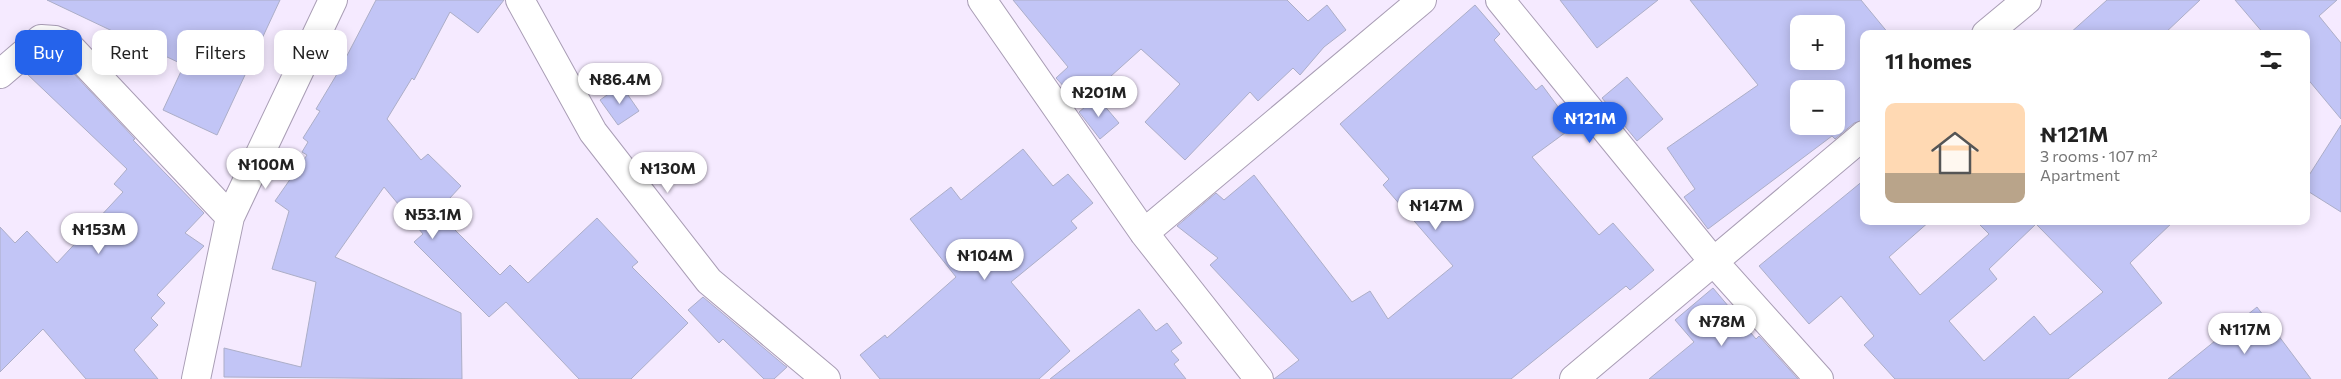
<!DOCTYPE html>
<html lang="en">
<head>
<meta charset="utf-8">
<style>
  body { margin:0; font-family:Commissioner,sans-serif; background:#f6f6f6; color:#222; height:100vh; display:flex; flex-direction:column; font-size:19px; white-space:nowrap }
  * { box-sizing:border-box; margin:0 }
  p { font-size:16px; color:#767676 }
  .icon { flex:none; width:28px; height:28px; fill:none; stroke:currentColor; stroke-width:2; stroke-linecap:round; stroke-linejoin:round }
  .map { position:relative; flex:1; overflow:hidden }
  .details { position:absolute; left:1860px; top:30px; width:450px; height:195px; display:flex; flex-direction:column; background:#fff; border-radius:10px; box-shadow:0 2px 12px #0003 }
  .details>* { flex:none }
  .hud { position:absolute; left:15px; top:30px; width:475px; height:45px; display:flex; gap:10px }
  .fabs { position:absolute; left:1790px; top:15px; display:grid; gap:10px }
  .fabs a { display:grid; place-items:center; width:55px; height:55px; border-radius:10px; background:#fff; box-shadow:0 2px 12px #0003; font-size:25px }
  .price { position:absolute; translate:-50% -42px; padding:0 11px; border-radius:18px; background:#fff; color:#222; font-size:16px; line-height:32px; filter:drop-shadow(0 1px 2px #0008) }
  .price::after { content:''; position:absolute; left:50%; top:30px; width:15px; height:11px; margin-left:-8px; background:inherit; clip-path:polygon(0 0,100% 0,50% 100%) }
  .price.active { background:#2563eb; color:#fff }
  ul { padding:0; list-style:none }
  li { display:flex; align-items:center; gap:15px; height:125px; padding:0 25px }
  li+li { border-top:1px solid #e0e0e0 }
  li span { display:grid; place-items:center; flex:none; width:140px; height:100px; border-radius:10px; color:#555 }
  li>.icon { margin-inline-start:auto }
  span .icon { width:60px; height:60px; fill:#fffc; stroke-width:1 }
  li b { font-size:21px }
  h2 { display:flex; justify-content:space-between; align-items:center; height:60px; padding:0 25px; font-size:21px }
  .pill { padding:0 18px; border-radius:10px; background:#fff; box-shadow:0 2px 12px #0003; font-size:18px; line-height:45px }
  .pill.active { background:#2563eb; color:#fff }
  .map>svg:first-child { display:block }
</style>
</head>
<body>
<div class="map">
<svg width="2341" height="379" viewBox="0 0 2341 379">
  <rect width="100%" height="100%" fill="#f5eaff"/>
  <path fill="#c2c5f6" stroke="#acaec7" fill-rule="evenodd" d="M47,0H280L217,135L163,110L184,65Z
    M376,0H504L478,33L450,12L414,80L412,78L387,119L421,160L428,154L461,186L437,212L500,275L510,265L528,283L597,218L638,262L632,267L688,323L631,379H579L506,302L489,317L414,242L423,234L384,187L335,257L461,313L462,379L224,377V348L301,367L316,282L272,269L289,211L275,201L307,155L302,152L308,142L303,138L320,111L316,109L340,69Z
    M1013,0H1287L1308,21L1327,5L1346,30L1324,47L1300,75L1293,68L1258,101L1250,92L1185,160L1145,122L1180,84L1141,49L1080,104L1056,78L1068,67Z
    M1560,0H1658L1597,48Z
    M1690,0H1861L1889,34H1864V120L1854,123L1835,139L1832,136L1708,229L1684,197L1695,189L1667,148L1758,85ZM1799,24H1836V61H1799ZM1799,89H1836V126H1799Z
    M2107,0H2200L2164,34H2069Z
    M2235,0H2337L2319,16L2341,43V119L2306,77V34H2264Z
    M1475,5L1500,34L1494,40L1536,90L1542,85L1573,127L1532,157L1599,235L1613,223L1654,270L1630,290L1626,286L1511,379H1274L1299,360L1210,265L1218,258L1177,226L1216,193L1224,200L1254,175L1352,302L1370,291L1388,319L1453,266L1383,185L1389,179L1340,124Z
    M46,55L59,58L135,139L133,140L204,213L185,233L204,246L157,295L165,303L151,318L158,325L134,350L158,379H86L43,329L0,372V227L15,243L27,231L57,263L123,192L114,184L127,169L26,73Z
    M1627,77L1663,119L1637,141L1602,98Z
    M621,85L639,111L618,125L600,100Z
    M1097,97L1119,123L1100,139L1079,112Z
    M2341,125V212L2306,190V180Z
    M1023,149L1053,186L1068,174L1093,203L1071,221L1077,228L1011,282L1070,351L1039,379H880L860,355L885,335L887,338L956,277L910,219L951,187L961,200Z
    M1864,180V221H1930L1889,257L1920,295L1989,234L1976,221H2174L2130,263L2162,303L2068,379H1895L1864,345L1874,336L1841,296L1809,324L1759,266ZM2036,224L2103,292L2050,335L2034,316L1984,361L1949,321L1997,279L1989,269Z
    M1713,288L1756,339L1759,336L1798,379H1649L1694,342L1675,320Z
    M703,297L784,365L787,367L774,379H764L723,339L719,343L688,310Z
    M2257,307L2311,379H2168Z
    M1139,309L1156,331L1167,323L1182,343L1171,351L1179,360L1174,364L1186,379H1050Z"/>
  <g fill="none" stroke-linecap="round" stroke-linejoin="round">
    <g stroke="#a99db5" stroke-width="30">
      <path id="street" d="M520,0L593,132L709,281L826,379
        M982,0L1144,233L1259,379
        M1500,0L1713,261L1819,379
        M1986,34L2027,0
        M0,74L41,39L55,40L68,45L230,217
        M1144,233L1422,0
        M196,379L230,217L333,0
        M1574,379L1864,135"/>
    </g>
    <use href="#street" stroke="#fff" stroke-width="28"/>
  </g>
</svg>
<div class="fabs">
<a>+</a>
<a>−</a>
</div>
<b class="price" style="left:620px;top:105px">₦86.4M</b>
<b class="price" style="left:1099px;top:118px">₦201M</b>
<b class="price active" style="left:1590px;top:144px">₦121M</b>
<b class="price" style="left:266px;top:190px">₦100M</b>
<b class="price" style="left:668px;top:194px">₦130M</b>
<b class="price" style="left:1436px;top:231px">₦147M</b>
<b class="price" style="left:433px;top:240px">₦53.1M</b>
<b class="price" style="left:99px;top:255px">₦153M</b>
<b class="price" style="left:985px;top:281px">₦104M</b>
<b class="price" style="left:1722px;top:347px">₦78M</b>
<b class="price" style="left:2245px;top:355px">₦117M</b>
<div class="hud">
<a class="pill active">Buy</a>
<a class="pill">Rent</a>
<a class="pill">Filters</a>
<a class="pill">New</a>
</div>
<section class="details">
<h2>11 homes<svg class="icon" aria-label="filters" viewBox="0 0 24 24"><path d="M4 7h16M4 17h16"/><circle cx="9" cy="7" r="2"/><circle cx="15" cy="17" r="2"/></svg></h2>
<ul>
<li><span style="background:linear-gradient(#ffd9b3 70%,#b9a48a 0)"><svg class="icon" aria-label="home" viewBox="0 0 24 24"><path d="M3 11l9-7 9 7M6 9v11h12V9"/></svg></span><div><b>₦121M</b><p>3 rooms · 107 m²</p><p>Apartment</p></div></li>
</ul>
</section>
</div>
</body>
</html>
